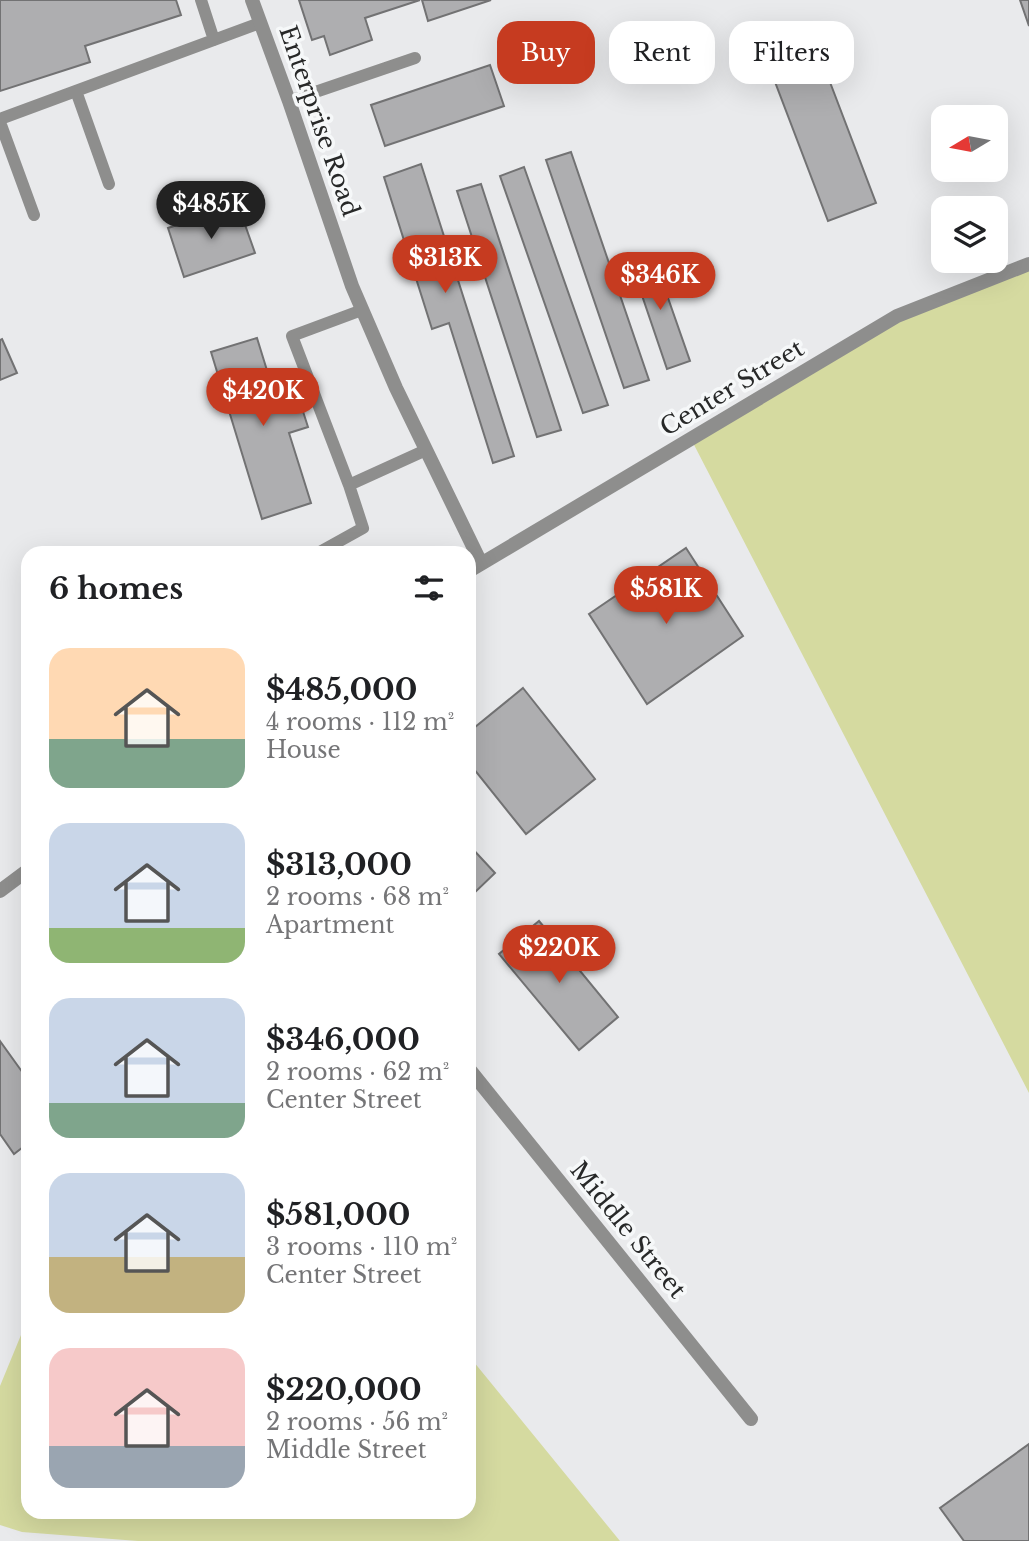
<!DOCTYPE html>
<html lang="en">
<head>
<meta charset="utf-8">
<style>
  body { margin:0; font-family:"Libre Baskerville",serif; background:#f6f6f6; color:#202124; height:100vh; display:flex; flex-direction:column; font-size:26px; white-space:nowrap }
  * { box-sizing:border-box; margin:0 }
  p { font-size:23px; color:#757577 }
  .icon { flex:none; width:38px; height:38px; fill:none; stroke:currentColor; stroke-width:2; stroke-linecap:round; stroke-linejoin:round }
  .map { position:relative; flex:1; overflow:hidden }
  .sheet { position:absolute; left:21px; top:546px; width:455px; height:973px; display:flex; flex-direction:column; background:#fff; border-radius:21px; box-shadow:0 7px 28px #0002 }
  .sheet>* { flex:none }
  .top-card { position:absolute; left:497px; top:21px; width:427px; height:63px; display:flex; gap:14px }
  .needle { width:46px; rotate:260deg }
  .tools { position:absolute; left:931px; top:105px; display:grid; gap:14px }
  .tools a { display:grid; place-items:center; width:77px; height:77px; border-radius:14px; background:#fff; box-shadow:0 7px 28px #0002; font-size:35px }
  .price { position:absolute; translate:-50% -60px; padding:0 16px; border-radius:24px; background:#c63b20; color:#fff; font-size:23px; line-height:46px; filter:drop-shadow(0 2px 4px #0008) }
  .price::after { content:''; position:absolute; left:50%; top:42px; width:21px; height:16px; margin-left:-10px; background:inherit; clip-path:polygon(0 0,100% 0,50% 100%) }
  .price.active { background:#222; color:#fff }
  ul { padding:0; list-style:none }
  li { display:flex; align-items:center; gap:21px; height:175px; padding:0 28px }
  li span { display:grid; place-items:center; flex:none; width:196px; height:140px; border-radius:21px; color:#555 }
  li>.icon { margin-inline-start:auto }
  span .icon { width:84px; height:84px; fill:#fffc; stroke-width:1 }
  li b { font-size:30px }
  h2 { display:flex; justify-content:space-between; align-items:center; height:84px; padding:0 28px; font-size:30px }
  .chip { padding:0 24px; border-radius:21px; background:#fff; box-shadow:0 7px 28px #0002; font-size:24px; line-height:63px }
  .chip.active { background:#c63b20; color:#fff }
  .map>svg:first-child { display:block }
</style>
</head>
<body>
<div class="map">
<svg width="1029" height="1541" viewBox="0 0 1029 1541">
  <rect width="100%" height="100%" fill="#e9eaec"/>
  <path fill="#d5daa0" d="M1029,264V1093L691,439L897,316Z
    M28,1318V1512H469V1356L620,1541H138L22,1532L0,1525V1386Z"/>
  <path fill="#aeaeb0" stroke="#727273" stroke-width="2" d="M0,0H176L181,15L85,46L90,62L0,91Z
    M299,0H420L365,18L372,40L330,55L324,36L312,40Z
    M422,0H491L428,21Z
    M1020,0H1029V26Z
    M812,35L876,203L828,221L764,53Z
    M490,65L504,106L385,146L371,105Z
    M571,152L649,380L624,388L546,160Z
    M421,164L514,456L493,463L449,323L432,329L384,177Z
    M524,167L608,405L583,413L500,176Z
    M481,184L561,430L537,437L457,191Z
    M238,205L255,253L184,277L168,228Z
    M653,255L690,361L667,369L631,263Z
    M257,338L278,406L299,399L308,427L289,433L311,503L262,519L211,352Z
    M2,339L17,373L0,380V340Z
    M686,548L743,636L647,704L589,614Z
    M523,688L595,779L526,834L469,763V732Z
    M469,845L495,873L469,898Z
    M539,921L618,1017L579,1050L499,954Z
    M0,1041L28,1080V1145L27,1144L14,1154L0,1134Z
    M1029,1444V1541H964L940,1508Z"/>
  <g fill="none" stroke-linecap="round" stroke-linejoin="round">
    <path stroke="#8e8e8d" stroke-width="12" d="M201,0L214,40
      M76,91L109,184
      M289,101L415,58
      M0,119L260,23
      M0,122L34,215
      M349,485L426,450
      M318,553L363,528L349,485L292,336L362,310"/>
    <path stroke="#8e8e8d" stroke-width="14" d="M252,0L289,101L352,286L396,388L481,563
      M469,571L897,316L1029,264
      M0,891L28,870
      M469,1069L751,1419"/>
  </g>
  <g text-anchor="middle" stroke-width="7" stroke-linejoin="round" paint-order="stroke">
    <g font-size="24" fill="#272828" stroke="#f6f8f9">
      <text transform="translate(319 121) rotate(71)" y="8">Enterprise Road</text>
      <text transform="translate(732 388) rotate(-31)" y="8">Center Street</text>
      <text transform="translate(628 1230) rotate(51)" y="8">Middle Street</text>
    </g>
  </g>
</svg>
<div class="tools">
<a><svg class="needle" viewBox="-14 -14 28 28"><path d="M0-13l5 13h-10z" fill="#e53935"/><path d="M0 13l5-13h-10z" fill="#757577"/></svg></a>
<a><svg class="icon" aria-label="layers" viewBox="0 0 24 24"><path d="M12 4l9 5-9 5-9-5zM3 14l9 5 9-5"/></svg></a>
</div>
<b class="price active" style="left:211px;top:241px">$485K</b>
<b class="price" style="left:445px;top:295px">$313K</b>
<b class="price" style="left:660px;top:312px">$346K</b>
<b class="price" style="left:263px;top:428px">$420K</b>
<b class="price" style="left:666px;top:626px">$581K</b>
<b class="price" style="left:559px;top:985px">$220K</b>
<div class="top-card">
<a class="chip active">Buy</a>
<a class="chip">Rent</a>
<a class="chip">Filters</a>
</div>
<section class="sheet">
<h2>6 homes<svg class="icon" aria-label="filters" viewBox="0 0 24 24"><path d="M4 7h16M4 17h16"/><circle cx="9" cy="7" r="2"/><circle cx="15" cy="17" r="2"/></svg></h2>
<ul>
<li><span style="background:linear-gradient(#ffd9b3 65%,#7fa58c 0)"><svg class="icon" aria-label="home" viewBox="0 0 24 24"><path d="M3 11l9-7 9 7M6 9v11h12V9"/></svg></span><div><b>$485,000</b><p>4 rooms · 112 m²</p><p>House</p></div></li>
<li><span style="background:linear-gradient(#c9d6e8 75%,#8fb573 0)"><svg class="icon" aria-label="home" viewBox="0 0 24 24"><path d="M3 11l9-7 9 7M6 9v11h12V9"/></svg></span><div><b>$313,000</b><p>2 rooms · 68 m²</p><p>Apartment</p></div></li>
<li><span style="background:linear-gradient(#c9d6e8 75%,#7fa58c 0)"><svg class="icon" aria-label="home" viewBox="0 0 24 24"><path d="M3 11l9-7 9 7M6 9v11h12V9"/></svg></span><div><b>$346,000</b><p>2 rooms · 62 m²</p><p>Center Street</p></div></li>
<li><span style="background:linear-gradient(#c9d6e8 60%,#c2b280 0)"><svg class="icon" aria-label="home" viewBox="0 0 24 24"><path d="M3 11l9-7 9 7M6 9v11h12V9"/></svg></span><div><b>$581,000</b><p>3 rooms · 110 m²</p><p>Center Street</p></div></li>
<li><span style="background:linear-gradient(#f6c9c9 70%,#9aa5b1 0)"><svg class="icon" aria-label="home" viewBox="0 0 24 24"><path d="M3 11l9-7 9 7M6 9v11h12V9"/></svg></span><div><b>$220,000</b><p>2 rooms · 56 m²</p><p>Middle Street</p></div></li>
</ul>
</section>
</div>
</body>
</html>
